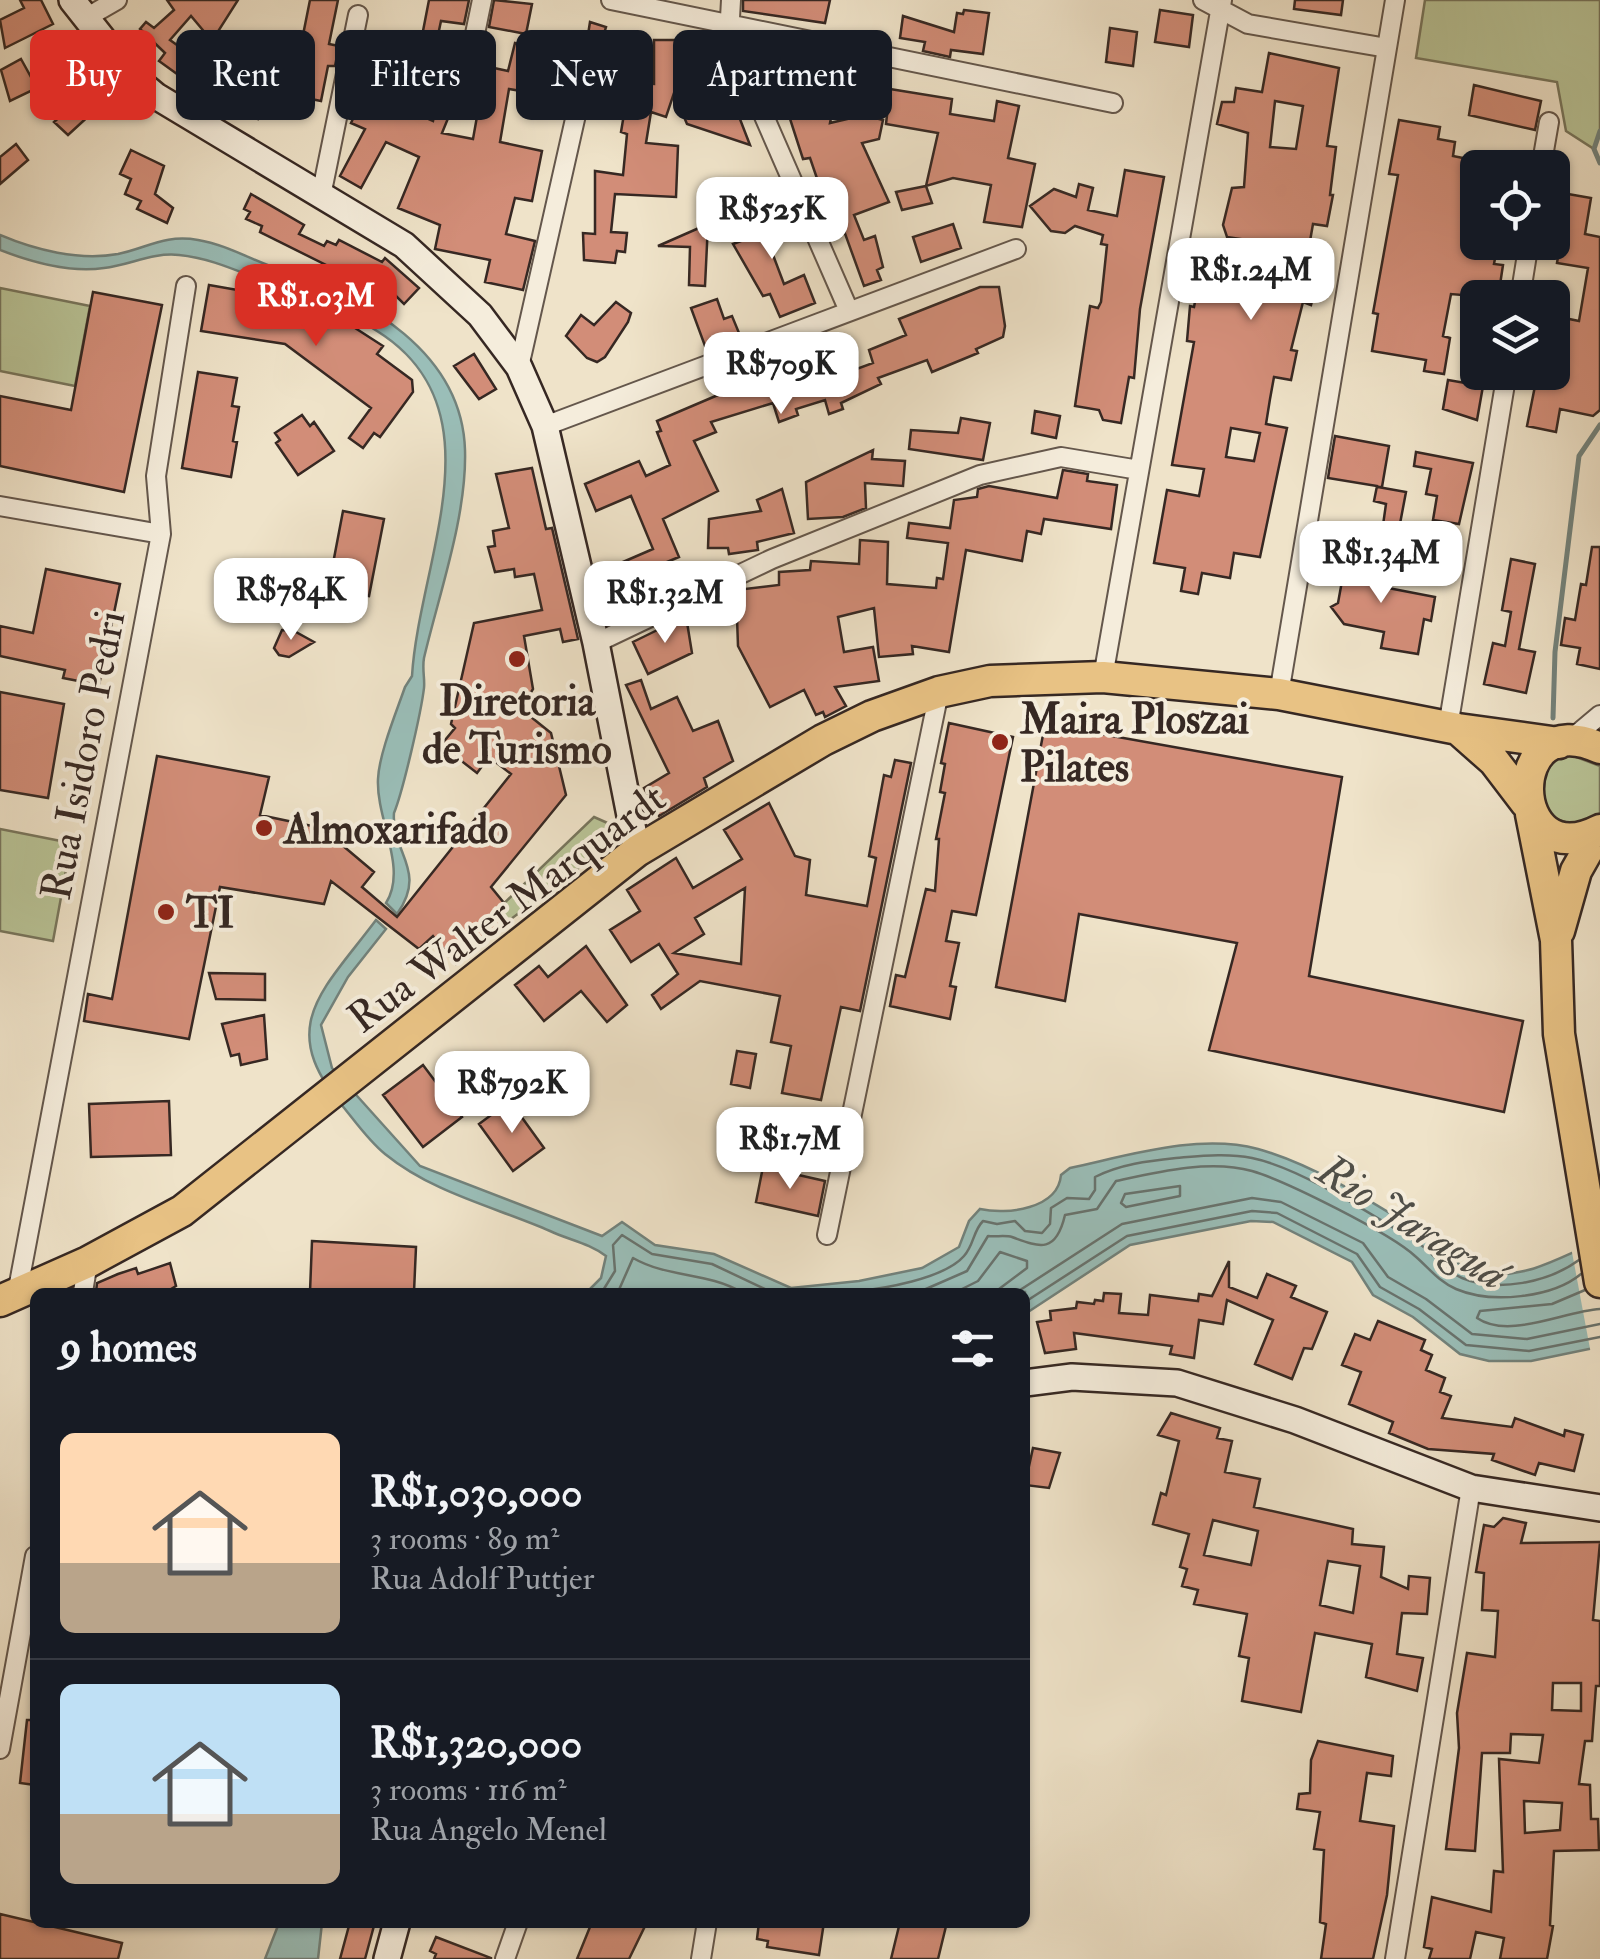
<!DOCTYPE html>
<html lang="en">
<head>
<meta charset="utf-8">
<style>
  body { margin:0; font-family:"IM FELL Double Pica",serif; background:#242831; color:#f1f3f6; height:100vh; display:flex; flex-direction:column; font-size:38px; white-space:nowrap }
  * { box-sizing:border-box; margin:0 }
  p { font-size:32px; color:#9ea1a6 }
  .icon { flex:none; width:55px; height:55px; fill:none; stroke:currentColor; stroke-width:2; stroke-linecap:round; stroke-linejoin:round }
  .map { position:relative; flex:1; overflow:hidden }
  .sheet { position:absolute; left:30px; top:1288px; width:1000px; height:640px; display:flex; flex-direction:column; background:#171b24; border-radius:15px; box-shadow:0 2px 8px #0004 }
  .sheet>* { flex:none }
  .guide { position:absolute; left:30px; top:30px; width:1000px; height:90px; display:flex; gap:20px }
  .tools { position:absolute; left:1460px; top:150px; display:grid; gap:20px }
  .tools a { display:grid; place-items:center; width:110px; height:110px; border-radius:15px; background:#171b24; box-shadow:0 2px 8px #0004; font-size:50px }
  .price { position:absolute; translate:-50% -85px; padding:0 22px; border-radius:20px; background:#fff; color:#222; font-size:32px; line-height:65px; filter:drop-shadow(0 2px 5px #0008) }
  .price::after { content:''; position:absolute; left:50%; top:60px; width:30px; height:22px; margin-left:-15px; background:inherit; clip-path:polygon(0 0,100% 0,50% 100%) }
  .price.on { background:#d93025; color:#fff }
  ul { padding:0; list-style:none }
  li { display:flex; align-items:center; gap:30px; height:250px; padding:0 30px }
  li+li { border-top:2px solid #363941 }
  li span { display:grid; place-items:center; flex:none; width:280px; height:200px; border-radius:15px; color:#555 }
  li>.icon { margin-inline-start:auto }
  span .icon { width:120px; height:120px; fill:#fffc; stroke-width:1 }
  li b { font-size:42px }
  h2 { display:flex; justify-content:space-between; align-items:center; height:120px; padding:0 30px; font-size:42px }
  .pill { padding:0 35px; border-radius:15px; background:#171b24; box-shadow:0 2px 8px #0004; font-size:35px; line-height:90px }
  .pill.on { background:#d93025; color:#fff }
  .map>svg:first-child { display:block }
</style>
</head>
<body>
<div class="map">
<svg width="1600" height="1959" viewBox="0 0 1600 1959">
  <rect width="100%" height="100%" fill="#efe3c9"/>
  <filter id="stains"><feTurbulence type="fractalNoise" baseFrequency=".002" numOctaves="4"/><feColorMatrix values="0 0 0 0 .2 0 0 0 0 .09 0 0 0 0 .02 0 0 0 .5 -.17"/></filter>
  <radialGradient id="worn" r=".72"><stop offset=".6" stop-color="#630" stop-opacity="0"/><stop offset="1" stop-color="#630" stop-opacity=".3"/></radialGradient>
  <path fill="#b9c497" stroke="#78765d" stroke-width="2.5" d="M1425,0H1600V131L1594,149L1566,131L1557,82L1416,58Z
    M0,288L90,306L75,386L0,371Z
    M1571,755L1600,766V814C1583,829 1563,825 1546,812L1540,781L1552,761Z
    M594,817L612,825L614,835L608,846L507,922L497,910Z
    M0,829L71,843L53,941L0,931Z"/>
  <path fill="#9abeb8" stroke="#72827c" stroke-width="2.5" d="M0,235C35,250 79,261 118,254C147,248 165,234 198,240C228,245 255,262 284,271C366,298 462,352 465,450C467,516 439,594 424,658C422,669 425,678 424,688C421,713 403,791 394,813C391,853 428,870 397,914L386,903C408,868 376,820 378,779C379,754 396,713 405,687L412,676C419,560 502,409 377,331C350,314 326,299 295,291C255,281 221,259 179,255C153,252 130,265 104,268C71,273 31,262 0,250Z
    M376,920L386,929L348,977L321,1025L332,1068L420,1166L602,1236L622,1222L655,1245L714,1254L791,1288L859,1281L922,1268L959,1247L969,1221L980,1209C1007,1215 1058,1209 1061,1175L1070,1168C1127,1156 1198,1133 1258,1149C1315,1165 1372,1202 1422,1233C1449,1249 1454,1273 1492,1274C1534,1276 1563,1255 1600,1241L1594,1348L1531,1361H1489L1460,1354L1413,1317L1373,1295L1352,1262L1273,1222L1251,1221L1130,1245L1025,1314V1292H587L601,1278L606,1256C589,1243 569,1240 550,1231C495,1207 433,1193 385,1154C370,1142 357,1124 345,1109C274,1027 322,992 376,920Z
    M279,1923H322L318,1959H265Z"/>
  <path fill="#efe3c9" d="M1600,1236V1350L1591,1354L1571,1247Z"/>
  <g fill="none" stroke-linecap="round" stroke-linejoin="round">
    <path stroke="#68736e" stroke-width="2.5" d="M1180,1186V1196L1126,1207L1121,1203L1125,1194Z
      M1585,1290L1552,1304L1480,1311L1477,1318C1509,1340 1564,1311 1600,1309
      M602,1292L615,1271L613,1245L622,1235L652,1254L712,1264L771,1292
      M618,1292L633,1258C668,1278 707,1272 741,1292
      M852,1292C882,1289 944,1279 964,1256C974,1245 973,1231 983,1221L997,1224L1015,1221L1025,1231L1042,1233L1050,1224L1051,1208L1067,1198L1089,1199L1095,1190V1177C1121,1164 1148,1161 1176,1158C1201,1156 1227,1153 1252,1158C1301,1168 1372,1215 1415,1241C1433,1251 1442,1270 1462,1278C1498,1293 1549,1282 1579,1260
      M919,1292L967,1271L988,1236C995,1237 1006,1235 1012,1237C1041,1248 1056,1253 1065,1215L1097,1209L1116,1181C1157,1172 1210,1159 1252,1171C1286,1181 1390,1233 1415,1256C1429,1268 1438,1281 1456,1289C1491,1304 1552,1298 1581,1274
      M956,1292L978,1281L1000,1252L1027,1261V1268L995,1292
      M1017,1292L1122,1224L1252,1198L1281,1202L1363,1243L1388,1277L1426,1299L1472,1334L1527,1339L1600,1324
      M1025,1302L1127,1236L1252,1211L1277,1213L1357,1254L1380,1287L1419,1309L1466,1345L1529,1351L1600,1337"/>
    <path stroke="#72827c" stroke-width="5" d="M1600,131L1594,149L1600,163
      M1553,718L1555,652L1579,456L1600,425"/>
  </g>
  <path fill="#d28d78" stroke="#362823" stroke-width="2.5" fill-rule="evenodd" d="M20,0H41L53,24L5,48L0,20L24,8Z
    M167,0H238L212,41L191,16L170,40L198,60L184,79L159,61L165,53L140,29L146,22L154,28L174,10Z
    M310,0H338L329,44L339,46L335,66H328L321,101L291,95Z
    M429,0H469L464,24L441,21L434,54L458,60L463,68H449L477,73L480,65L508,71L515,43L528,46L521,91L509,89L500,142L542,151L532,201L515,198L506,234L535,241L523,290L485,282L490,260L435,249L440,225L398,208L419,157L386,142L361,188L340,176L365,129L351,123L363,97L380,104L388,87L409,97L406,109L433,121L444,68L416,67ZM453,106L478,111L473,139L442,133Z
    M494,0L532,4L526,34L489,27Z
    M743,0H830L825,23L743,11Z
    M1295,0H1343L1341,15L1294,9Z
    M964,10L989,13L983,54L951,50L950,57L923,51L925,42L900,38L903,16L954,32L957,13L963,14Z
    M1160,10L1193,15L1189,47L1155,42Z
    M590,22L606,27L603,37L624,41L619,63L608,60L601,67L595,56L585,54Z
    M1110,28L1137,32L1133,66L1106,62Z
    M707,39L717,58L709,62L721,85L726,83L750,145L687,124L674,93L666,117L651,112L646,143L678,146L676,197L615,194L611,232L627,233L625,252L617,251L615,263L584,260L583,233L595,234V171L623,175L627,134L621,132L627,96L636,97L637,83L654,84V40H681L682,52Z
    M212,41L272,56L263,99Z
    M1269,53L1339,68L1327,146L1336,147L1330,195H1333L1327,226L1313,224L1303,281L1316,285L1311,305L1303,302L1291,350L1297,351L1291,380L1274,377L1270,399L1266,424L1287,428L1260,557L1234,553L1230,578L1202,573L1198,594L1181,591L1185,568L1154,563L1167,490L1199,496L1204,469L1172,465L1194,342L1187,341L1190,306L1194,307L1200,276L1225,280L1224,287L1259,293L1267,243L1227,237L1223,225L1232,188L1244,187L1248,133L1217,124L1222,102H1234L1236,88L1262,92ZM1275,101L1303,106L1296,149L1270,147ZM1231,428L1260,433L1254,461L1226,457Z
    M824,56L836,59L838,84L830,123L864,115L883,120L879,139L862,143L889,202L854,215L864,240L875,236L883,267L877,270L881,280L864,286L843,228L835,231L810,158L803,159L781,91L802,90L800,58Z
    M21,59L37,88L10,101L1,70Z
    M218,75L270,112V113L260,110L258,119L232,114L234,104L213,96Z
    M103,77L116,91L68,135L54,122Z
    M1474,85L1541,101L1535,130L1469,115Z
    M890,89L952,99L950,114L994,121L997,101L1019,106L1008,158L1035,164L1022,227L984,222L991,185L953,178L926,186L938,133L886,124Z
    M1399,120L1440,127L1438,139L1455,142L1453,156L1478,161V242H1498L1494,264L1503,265L1498,298L1451,294L1443,336L1450,338L1444,374L1424,371L1426,360L1372,351L1378,314L1373,313L1398,175L1389,174Z
    M16,144L28,160L0,184V157Z
    M131,150L164,166L155,194L173,208L167,223L137,209L141,201L125,194L131,179L120,174Z
    M1125,170L1164,177L1140,309L1134,378L1129,377L1121,423L1103,420L1099,410L1075,406L1090,306L1098,308L1101,302L1107,245L1101,244L1103,235L1075,226L1065,233L1051,231L1030,206L1054,189L1076,197L1079,184L1093,188L1088,210L1117,216Z
    M926,186L932,203L902,210L896,192Z
    M251,194L304,225L299,234L324,246L327,241L336,245L339,240L382,262L385,258L419,288L404,304L388,288L375,301L363,290L368,286L260,232L262,226L246,219L250,212L244,209Z
    M1568,194L1591,198L1585,234L1600,237V410L1593,416L1560,409L1556,432L1527,426L1535,386H1530L1532,372H1552V330L1562,332L1569,319L1579,321L1588,268L1557,263Z
    M775,197L789,230L767,239L784,284L804,275L815,303L780,317L770,294L763,296L733,244L762,233L751,207Z
    M708,224L705,286L689,285L690,247L658,246Z
    M953,224L961,248L921,262L913,237Z
    M209,285L305,302L334,323L338,317L383,346L377,354L412,380L413,392L380,437L374,433L363,448L349,438L371,408L285,344L201,331Z
    M980,287H999L1005,326L1003,337L976,349L978,353L932,372L927,360L878,378L881,384L841,403L843,409L829,414L825,400L796,409L798,415L779,422L773,403L711,422L716,432L694,441L718,491L663,519L679,557L662,564L664,578L660,580L666,592L633,605L616,565L653,549L631,496L596,511L585,484L639,461L646,476L670,465L657,432L661,431L657,421L725,392L722,385L817,349L827,373L844,367L846,373L873,363L869,350L906,335L899,319Z
    M93,292L162,305L124,492L0,466V396L71,410Z
    M717,299L724,319L732,316L739,333L705,346L691,308Z
    M616,302L631,313L628,322L605,357L597,362L587,358L566,336L581,315L594,325Z
    M474,354L496,389L479,399L454,366Z
    M198,372L237,378L232,406L239,407L233,441L237,442L231,477L182,468Z
    M1448,380L1483,386L1477,420L1443,409Z
    M1035,411L1060,416L1056,438L1032,433Z
    M302,415L310,426L314,422L334,451L298,475L276,443L280,440L275,433Z
    M961,418L990,423L983,460L909,449L911,430L958,433Z
    M1335,436L1389,446L1382,487H1378L1406,492L1399,529L1383,525L1386,504L1374,501L1377,486L1328,478Z
    M873,450L872,459L905,461L903,486L865,483L866,508L843,517L808,519L806,482Z
    M1416,452L1473,463L1459,524L1433,520L1437,496L1426,494L1431,469L1414,466Z
    M532,468L546,529L552,528L578,639L563,642L560,629L524,636L533,689L521,709L551,733L566,795L491,887L504,903L497,910L507,922L456,964L433,936L419,949L331,881L324,904L220,887L189,1039L84,1021L88,994L112,999L157,756L269,777L260,815L345,833L342,845L374,872L362,887L397,917L511,774L489,757L477,773L441,745L455,728L451,724L474,623L542,610L534,574L515,577L514,569L495,572L488,547L495,546L493,531L509,528L496,474Z
    M1063,470L1088,474L1087,481L1117,485L1111,529L1044,519L1041,534L1027,531L1022,561L966,550L949,652L912,646L913,654L879,657L874,608L838,617L844,652L873,647L879,681L835,687L846,706L825,717L823,712L816,715L804,690L770,707L738,646L736,590L779,585V572L810,570L811,561L859,564L860,540L888,542L887,584L936,588L937,578L943,579L948,543L907,538L909,523L950,528L954,500L977,497L978,489L989,486L1057,498Z
    M782,489L794,533L757,542L758,550L729,554L728,548H708L709,519L761,511L757,500Z
    M343,511L384,519L369,596L328,590Z
    M1592,547H1600V669L1577,664L1580,648L1561,645L1565,618L1575,620L1581,584L1586,585Z
    M1360,552L1369,565L1387,568L1383,587L1435,597L1431,621L1424,619L1418,654L1381,648L1384,632L1344,624L1331,607L1338,603L1342,581L1333,570Z
    M1511,559L1535,564L1519,649L1535,652L1526,693L1484,684L1493,643L1505,646L1511,612L1502,610Z
    M46,569L120,584L99,685L63,678L65,670L0,656V626L33,633Z
    M686,616L692,653L648,674L633,642Z
    M282,630L294,631L314,642L289,657L279,655L274,648Z
    M641,680L651,709L677,697L693,731L718,721L733,761L704,778L707,787L659,816L644,788L669,773L626,685Z
    M0,692L64,704L48,798L0,790Z
    M949,723L1013,737L976,915L952,911L946,941L959,943L950,986L956,987L950,1019L890,1006L896,975L905,977L926,889L935,891L939,839H936L945,793L940,792L945,764L941,763Z
    M1045,724L1342,777L1309,976L1523,1021L1504,1112L1209,1050L1237,943L1079,914L1065,1001L996,987Z
    M895,760L911,763L860,1011L841,1007L821,1100L782,1093L791,1046L771,1042L780,996L700,981L661,1009L652,995L678,974L659,944L631,962L610,930L640,911L627,890L676,858L693,888L742,859L724,830L769,803L795,856L810,860L806,895L867,906L876,858L869,856L884,775L891,777ZM745,888L741,964L674,953L704,934L695,918Z
    M586,946L627,1005L607,1022L581,991L544,1021L515,985L539,966L548,977Z
    M209,973L265,974V1000L216,999Z
    M264,1015L267,1059L241,1065L239,1054L231,1056L222,1024Z
    M737,1051L756,1054L750,1088L731,1084Z
    M423,1065L462,1117L423,1147L383,1095Z
    M169,1101L171,1155L91,1157L89,1104Z
    M510,1101L544,1148L513,1171L479,1124Z
    M763,1167L825,1181L818,1216L756,1202Z
    M312,1241L416,1247L414,1292H310Z
    M1229,1261V1287L1257,1298L1267,1274L1296,1286L1291,1297L1327,1312L1312,1349L1304,1348L1292,1379L1255,1364L1273,1320L1227,1300L1223,1324L1199,1320L1194,1358L1170,1354L1172,1346L1074,1333L1076,1349L1045,1353L1037,1322L1051,1320L1050,1311L1076,1308L1077,1302L1094,1304L1095,1300L1103,1301L1104,1293L1121,1294L1119,1313L1148,1315L1150,1295L1198,1301L1199,1294L1212,1296Z
    M170,1263L176,1286L166,1292H96L97,1283L118,1274L136,1268L138,1274Z
    M1378,1321L1425,1340L1421,1350L1432,1355L1426,1370L1445,1378L1440,1392L1451,1396L1442,1418L1512,1427L1515,1418L1564,1436L1565,1430L1583,1435L1574,1471L1539,1463L1535,1475L1492,1460L1494,1454L1428,1449L1389,1433L1393,1422L1349,1404L1361,1372L1342,1365L1355,1334L1370,1340Z
    M1171,1413L1220,1428L1217,1438L1232,1441L1225,1472L1260,1479L1254,1507L1353,1529L1352,1544L1384,1547L1381,1577L1408,1589L1409,1576L1430,1578L1427,1614L1402,1613L1397,1654L1423,1658L1417,1691L1366,1677L1372,1644L1315,1633L1301,1712L1242,1701L1249,1658L1239,1656L1247,1614L1194,1604L1198,1590L1182,1586L1187,1569L1180,1567L1189,1534L1153,1524L1161,1493L1166,1495L1179,1441L1158,1435ZM1213,1520L1258,1531L1251,1565L1204,1555ZM1328,1561L1360,1566L1353,1613L1320,1605Z
    M1033,1448L1060,1453L1049,1488L1025,1485V1466H1029Z
    M1503,1518L1526,1523L1521,1543L1600,1542L1593,1620L1600,1621V1686H1596L1592,1741H1585L1579,1784L1590,1785L1591,1819H1598L1599,1850L1554,1851L1550,1925L1553,1926L1547,1959H1500L1504,1938L1476,1932L1470,1959H1429L1432,1949L1424,1947L1432,1897L1491,1912L1494,1871L1503,1872L1499,1759L1539,1763L1543,1735L1511,1734L1510,1753H1482L1475,1851L1446,1849L1459,1748L1457,1713L1467,1653L1495,1657L1498,1611L1482,1610L1484,1573L1476,1572L1482,1536L1484,1525L1494,1527ZM1553,1683H1581V1711L1552,1710ZM1524,1801L1562,1803L1560,1830L1525,1833Z
    M27,1720H35V1785L20,1783Z
    M1318,1741L1393,1756L1391,1776L1367,1773L1360,1821L1394,1826L1387,1895L1373,1959H1321L1326,1924L1320,1922L1324,1850L1314,1849L1320,1812L1297,1809L1299,1794L1310,1793L1311,1760Z
    M0,1914L122,1943L118,1959H0Z
    M350,1922H375L365,1959H340Z
    M592,1922H647L629,1959H577Z
    M759,1922H824L819,1955L767,1947L768,1941L757,1939Z
    M900,1922H947L938,1959H891Z
    M436,1937L491,1958V1959H434L436,1954L430,1951Z"/>
  <g fill="none" stroke-linecap="round" stroke-linejoin="round">
    <g stroke="#64574c" stroke-width="22">
      <path id="street" d="M611,0L1113,103
        M731,0L729,36L849,311
        M1203,0L1248,24L1387,48
        M84,19L117,0
        M470,58L482,0
        M1541,168L1549,122
        M321,196L358,15
        M1520,298L1529,242
        M519,367L587,66
        M545,426L1016,249
        M0,506L161,534
        M596,643L772,559L980,475L1061,457L1139,470
        M1103,677L1222,0
        M1279,694L1395,0
        M1448,727L1507,372
        M1569,741L1600,715
        M827,1235L939,692
        M83,1292L88,1262
        M17,1294L161,534L156,476L186,286
        M0,1749L35,1556
        M505,1959L518,1922
        M701,1959L707,1922
        M1395,1959L1471,1488"/>
    </g>
    <g stroke="#362823" stroke-width="30">
      <path id="secondary" d="M72,0L132,76L156,96L404,245L480,315L519,367L545,426L596,643L637,851
        M1025,1383L1072,1377L1177,1383L1295,1420L1471,1488L1600,1508
        M387,1959L397,1922"/>
    </g>
    <g stroke="#362823" stroke-width="35">
      <path id="primary" d="M1460,731L1494,761L1526,803
        M1600,748C1502,702 1506,878 1600,830
        M1531,814L1556,940L1559,1034L1600,1282
        M1559,931L1576,871L1598,832
        M0,1301L88,1262L182,1211L637,851L823,740L872,716L939,692L990,681L1103,677L1279,694L1458,729L1559,743"/>
    </g>
    <use href="#street" stroke="#f5eddc" stroke-width="18"/>
    <use href="#secondary" stroke="#f5eddc" stroke-width="25"/>
    <use href="#primary" stroke="#e8c284" stroke-width="30"/>
  </g>
  <g fill="#8f2418" stroke="#f5eddc" stroke-width="4">
    <circle cx="517" cy="659" r="10"/>
    <circle cx="1000" cy="742" r="10"/>
    <circle cx="264" cy="828" r="10"/>
    <circle cx="166" cy="912" r="10"/>
  </g>
  <g text-anchor="middle" stroke-width="8" stroke-linejoin="round" paint-order="stroke">
    <g font-size="42" font-weight="bold" fill="#362823" stroke="#f5eddc" text-anchor="start">
      <text x="517" y="715" text-anchor="middle">Diretoria<tspan x="517" dy="48">de Turismo</tspan></text>
      <text x="1020" y="733">Maira Ploszai<tspan x="1020" dy="48">Pilates</tspan></text>
      <text x="284" y="843">Almoxarifado</text>
      <text x="186" y="927">TI</text>
    </g>
    <g font-size="42" fill="#362823" stroke="#f5eddc">
      <text transform="translate(82 755) rotate(-79)" y="15">Rua Isidoro Pedri</text>
      <text transform="translate(506 907) rotate(-37)" y="15">Rua Walter Marquardt</text>
    </g>
    <g font-size="45" font-style="italic" fill="#4f4e48" stroke="#f5eddc">
      <text transform="translate(1413 1221) rotate(32)" y="16">Rio Jaraguá</text>
    </g>
  </g>
  <rect width="100%" height="100%" filter="url(#stains)"/>
  <rect width="100%" height="100%" fill="url(#worn)"/>
</svg>
<div class="tools">
<a><svg class="icon" aria-label="locate" viewBox="0 0 24 24"><circle cx="12" cy="12" r="6"/><path d="M12 2v4M12 18v4M2 12h4M18 12h4"/></svg></a>
<a><svg class="icon" aria-label="layers" viewBox="0 0 24 24"><path d="M12 4l9 5-9 5-9-5zM3 14l9 5 9-5"/></svg></a>
</div>
<b class="price" style="left:772px;top:262px">R$525K</b>
<b class="price" style="left:1251px;top:323px">R$1.24M</b>
<b class="price on" style="left:316px;top:349px">R$1.03M</b>
<b class="price" style="left:781px;top:417px">R$709K</b>
<b class="price" style="left:1381px;top:606px">R$1.34M</b>
<b class="price" style="left:291px;top:643px">R$784K</b>
<b class="price" style="left:665px;top:646px">R$1.32M</b>
<b class="price" style="left:512px;top:1136px">R$792K</b>
<b class="price" style="left:790px;top:1192px">R$1.7M</b>
<div class="guide">
<a class="pill on">Buy</a>
<a class="pill">Rent</a>
<a class="pill">Filters</a>
<a class="pill">New</a>
<a class="pill">Apartment</a>
</div>
<section class="sheet">
<h2>9 homes<svg class="icon" aria-label="filters" viewBox="0 0 24 24"><path d="M4 7h16M4 17h16"/><circle cx="9" cy="7" r="2"/><circle cx="15" cy="17" r="2"/></svg></h2>
<ul>
<li><span style="background:linear-gradient(#ffd9b3 65%,#b9a48a 0)"><svg class="icon" aria-label="home" viewBox="0 0 24 24"><path d="M3 11l9-7 9 7M6 9v11h12V9"/></svg></span><div><b>R$1,030,000</b><p>3 rooms · 89 m²</p><p>Rua Adolf Puttjer</p></div></li>
<li><span style="background:linear-gradient(#bfe0f5 65%,#b9a48a 0)"><svg class="icon" aria-label="home" viewBox="0 0 24 24"><path d="M3 11l9-7 9 7M6 9v11h12V9"/></svg></span><div><b>R$1,320,000</b><p>3 rooms · 116 m²</p><p>Rua Angelo Menel</p></div></li>
</ul>
</section>
</div>
</body>
</html>
